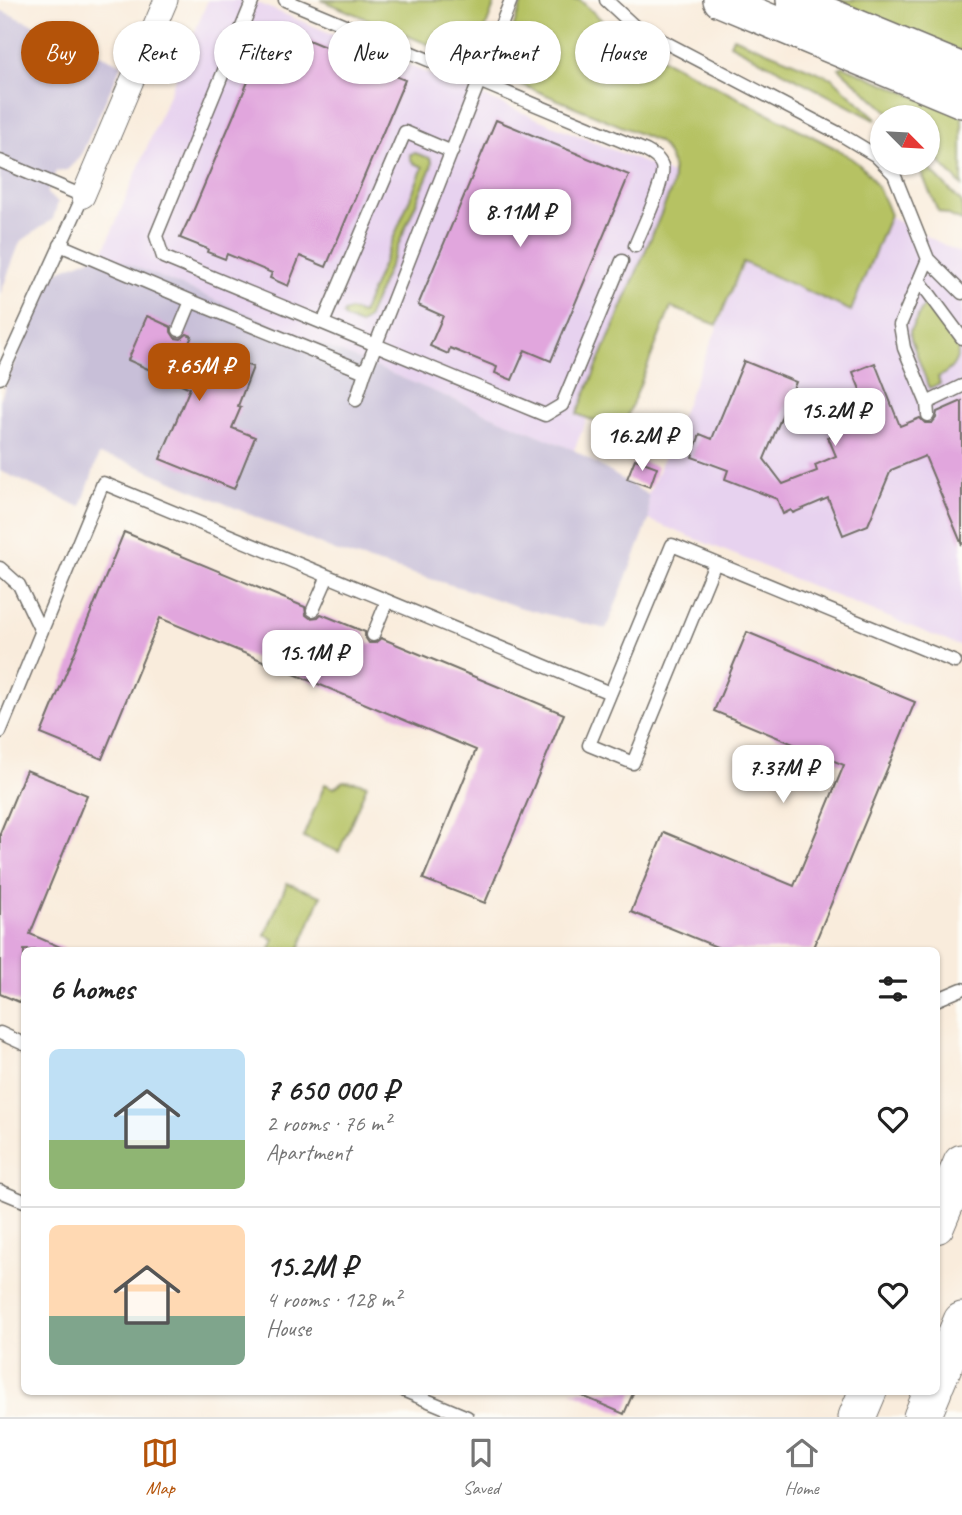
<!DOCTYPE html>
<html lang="en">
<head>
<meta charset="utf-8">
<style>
  body { margin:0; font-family:Caveat,sans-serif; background:#f2f2f2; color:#222; height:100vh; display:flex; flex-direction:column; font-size:26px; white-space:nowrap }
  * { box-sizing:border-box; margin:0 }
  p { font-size:23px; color:#767676 }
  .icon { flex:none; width:38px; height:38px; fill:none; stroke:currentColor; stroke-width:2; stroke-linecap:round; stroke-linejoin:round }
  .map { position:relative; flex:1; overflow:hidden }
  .panel { position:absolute; left:21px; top:947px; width:919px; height:448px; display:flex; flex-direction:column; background:#fff; border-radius:10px; box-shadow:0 2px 5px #0004 }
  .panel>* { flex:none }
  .banner { position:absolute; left:21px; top:21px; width:920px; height:63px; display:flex; gap:14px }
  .needle { width:46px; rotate:114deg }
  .fabs { position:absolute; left:870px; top:105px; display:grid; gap:14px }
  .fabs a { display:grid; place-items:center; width:70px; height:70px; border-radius:50%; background:#fff; box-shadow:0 2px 5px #0004; font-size:35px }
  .price { position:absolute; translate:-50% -60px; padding:0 16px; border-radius:14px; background:#fff; color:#222; font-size:23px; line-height:46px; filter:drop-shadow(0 2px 4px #0008) }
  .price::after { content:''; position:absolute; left:50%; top:42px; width:21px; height:16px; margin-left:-10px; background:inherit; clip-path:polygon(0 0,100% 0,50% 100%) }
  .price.on { background:#b45309; color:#fff }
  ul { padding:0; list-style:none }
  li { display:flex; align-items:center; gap:21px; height:175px; padding:0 28px }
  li+li { border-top:2px solid #e0e0e0 }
  li span { display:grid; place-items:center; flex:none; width:196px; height:140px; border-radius:10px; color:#555 }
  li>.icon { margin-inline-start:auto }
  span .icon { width:84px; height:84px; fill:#fffc; stroke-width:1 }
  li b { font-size:30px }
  h2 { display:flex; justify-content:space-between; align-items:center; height:84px; padding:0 28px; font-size:30px }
  .pill { padding:0 24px; border-radius:32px; background:#fff; box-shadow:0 2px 5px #0004; font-size:24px; line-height:63px }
  .pill.on { background:#b45309; color:#fff }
  .dock { display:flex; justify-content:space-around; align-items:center; height:98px; border-top:2px solid #e0e0e0; background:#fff; font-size:19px; color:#767676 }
  .dock a { display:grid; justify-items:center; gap:4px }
  .dock .on { color:#b45309 }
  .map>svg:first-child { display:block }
</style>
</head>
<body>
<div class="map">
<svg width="962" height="1417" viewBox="0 0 962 1417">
  <rect width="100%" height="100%" fill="#fdfcf7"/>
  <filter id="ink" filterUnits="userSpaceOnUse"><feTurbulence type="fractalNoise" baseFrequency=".0143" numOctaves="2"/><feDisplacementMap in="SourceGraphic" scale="14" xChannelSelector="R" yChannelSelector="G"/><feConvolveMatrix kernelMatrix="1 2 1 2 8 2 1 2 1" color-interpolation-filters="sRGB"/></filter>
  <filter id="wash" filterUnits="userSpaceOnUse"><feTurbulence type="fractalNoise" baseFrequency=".00686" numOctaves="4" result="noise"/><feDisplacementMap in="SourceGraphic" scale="28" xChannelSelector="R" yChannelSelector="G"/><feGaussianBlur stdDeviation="1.57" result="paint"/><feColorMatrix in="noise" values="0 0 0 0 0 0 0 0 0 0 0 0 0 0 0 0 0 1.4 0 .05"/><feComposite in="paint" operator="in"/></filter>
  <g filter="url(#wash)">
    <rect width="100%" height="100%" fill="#f9ecdc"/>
    <path fill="#e7d2ef" d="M208,0H250L686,180L574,450L103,253Z
      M785,164L962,254V647L649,520L648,495Z"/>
    <path fill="#c8bfd8" d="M0,10L122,64L80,157L67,170L56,171L47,194L58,202L53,219L20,242L0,295Z
      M103,253L574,450L648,495L649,520L606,629L522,608L465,589L335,551L126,461L99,455L81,507L0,471V400L49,275Z"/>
    <path fill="#b6c264" stroke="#707648" stroke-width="2" d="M321,0H496L478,47L472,55L461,58Z
      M523,0H580L617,34L630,42L837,149C868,167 878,183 890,215L851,311L743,262L717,325L671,307L621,432L577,414L671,190C676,170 672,155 657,141L513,81C505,75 502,67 503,57Z
      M835,0H962V52Z
      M733,37L832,78L876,118L875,120L730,44Z
      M843,66L962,116V186L928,149V117H894L839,68Z
      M415,153L430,158L432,162L431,168L367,319L360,325L346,319L343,315L344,312L350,310L362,314L423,167L413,163L410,158V154Z
      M917,163H924L962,203V221L938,211Z
      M927,304L942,321L958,345C959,361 952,371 938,377L940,384L929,388L911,339L910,331L924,305Z
      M343,781L357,782L367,785L339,852L303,837L325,784L334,788Z
      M287,883L321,896L299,950H270L274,939L265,935Z"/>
    <g id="blocks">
      <path fill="#e1a6dd" d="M272,25L405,80L326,267L300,256L288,286L270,278L272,273L227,254L225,259L207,252L208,249L180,238L188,221H189Z
        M496,120L629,175L551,361L525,350L512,380L495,373L497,367L450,348L448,354L430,346L443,316L418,305Z
        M147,316L171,327V332L175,338L181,339L187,334L192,336L189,343L253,367L238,406L241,407L232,428L255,437L234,489L160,459L190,388L128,360Z
        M744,361L796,382L764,459L783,484L817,471L815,465L836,456L828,437L847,429L839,407L863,397L853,372L875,363L900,426L920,418L925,423H932L936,418L937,412L962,401V545L925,456L891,470L868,525L843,535L828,498L793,513L791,510L783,514L777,499L725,479L728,470L692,457L700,434L712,439Z
        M635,459L657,467L650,487L627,479Z
        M124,532L305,607L306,615L310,618L318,617L321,614L365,632V637L369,643H375L381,638L564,714L485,903L423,879L476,750L160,618L102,759L41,734Z
        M747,632L915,702L812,950H724L631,912L664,832L794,886L844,765L714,711Z
        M26,770L87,795L30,934L67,950H24V1004L0,994V833Z
        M571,1391H634L624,1414Z"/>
    </g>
  </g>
  <g filter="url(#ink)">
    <use href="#blocks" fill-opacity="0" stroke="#736f69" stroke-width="2"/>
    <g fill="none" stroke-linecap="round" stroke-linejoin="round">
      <g stroke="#736f69" stroke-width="15">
        <path id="lane" d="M253,0L156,236L163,257L545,415L562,405L622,261
          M285,0L646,151C653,155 659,158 662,166C666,181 641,230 635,246
          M606,0L634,26L840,134L875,155L882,162
          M0,161L83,196L0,378
          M883,163L894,174L928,259L962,293
          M60,245L191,301L365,372
          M928,259L900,325L904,348L927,403L928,415
          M919,280L962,338
          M323,323L405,132L452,152
          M179,330L191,301
          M356,400L365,372L511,0
          M927,403L962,386
          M715,563L633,763L589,745L672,545L955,662
          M0,568L19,585L41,631
          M313,610L328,576
          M373,635L387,601
          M0,732L103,483L610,693
          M936,1000L962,989
          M0,1033L24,1044
          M0,1191L24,1201
          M405,1391L467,1417"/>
      </g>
      <g stroke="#736f69" stroke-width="25">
        <path id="street" d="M83,196L166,0"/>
      </g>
      <g stroke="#736f69" stroke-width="36">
        <path id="secondary" d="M720,0L962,101
          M793,0L962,70"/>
      </g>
      <g stroke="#736f69" stroke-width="39">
        <path id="primary" d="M936,1225L962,1163
          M936,1383L962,1321
          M857,1417L868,1391
          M922,1417L933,1391"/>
      </g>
      <use href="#lane" stroke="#fff" stroke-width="12"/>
      <use href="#street" stroke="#fff" stroke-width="23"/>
      <use href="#secondary" stroke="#fff" stroke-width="33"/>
      <use href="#primary" stroke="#fff" stroke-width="37"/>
    </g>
  </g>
</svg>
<div class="fabs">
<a><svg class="needle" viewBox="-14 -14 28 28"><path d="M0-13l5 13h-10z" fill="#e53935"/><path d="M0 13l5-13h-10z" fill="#767676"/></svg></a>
</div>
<b class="price" style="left:520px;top:249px">8.11M ₽</b>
<b class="price on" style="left:199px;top:403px">7.65M ₽</b>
<b class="price" style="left:835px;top:448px">15.2M ₽</b>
<b class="price" style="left:642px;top:473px">16.2M ₽</b>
<b class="price" style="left:313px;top:690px">15.1M ₽</b>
<b class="price" style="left:783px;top:805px">7.37M ₽</b>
<div class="banner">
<a class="pill on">Buy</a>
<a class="pill">Rent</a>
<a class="pill">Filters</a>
<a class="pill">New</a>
<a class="pill">Apartment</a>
<a class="pill">House</a>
</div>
<section class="panel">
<h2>6 homes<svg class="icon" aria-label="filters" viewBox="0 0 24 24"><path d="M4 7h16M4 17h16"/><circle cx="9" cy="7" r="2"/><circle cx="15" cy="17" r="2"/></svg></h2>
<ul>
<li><span style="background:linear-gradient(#bfe0f5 65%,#8fb573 0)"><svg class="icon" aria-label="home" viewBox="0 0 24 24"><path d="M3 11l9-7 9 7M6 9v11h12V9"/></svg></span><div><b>7 650 000 ₽</b><p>2 rooms · 76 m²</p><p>Apartment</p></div><svg class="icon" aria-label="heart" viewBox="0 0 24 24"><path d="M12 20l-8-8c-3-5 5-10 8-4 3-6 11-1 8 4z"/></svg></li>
<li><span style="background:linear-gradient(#ffd9b3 65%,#7fa58c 0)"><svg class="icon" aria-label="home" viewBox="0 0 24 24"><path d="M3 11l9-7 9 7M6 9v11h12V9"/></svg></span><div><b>15.2M ₽</b><p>4 rooms · 128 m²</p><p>House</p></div><svg class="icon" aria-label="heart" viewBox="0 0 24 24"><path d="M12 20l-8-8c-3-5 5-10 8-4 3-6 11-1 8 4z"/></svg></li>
</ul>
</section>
</div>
<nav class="dock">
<a class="on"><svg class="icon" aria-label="map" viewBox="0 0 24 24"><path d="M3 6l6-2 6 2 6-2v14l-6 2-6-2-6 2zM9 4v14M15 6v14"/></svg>Map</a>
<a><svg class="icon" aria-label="saved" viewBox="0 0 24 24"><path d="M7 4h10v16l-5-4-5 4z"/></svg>Saved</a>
<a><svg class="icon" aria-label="home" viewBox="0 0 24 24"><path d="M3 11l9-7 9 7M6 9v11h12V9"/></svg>Home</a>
</nav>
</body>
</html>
